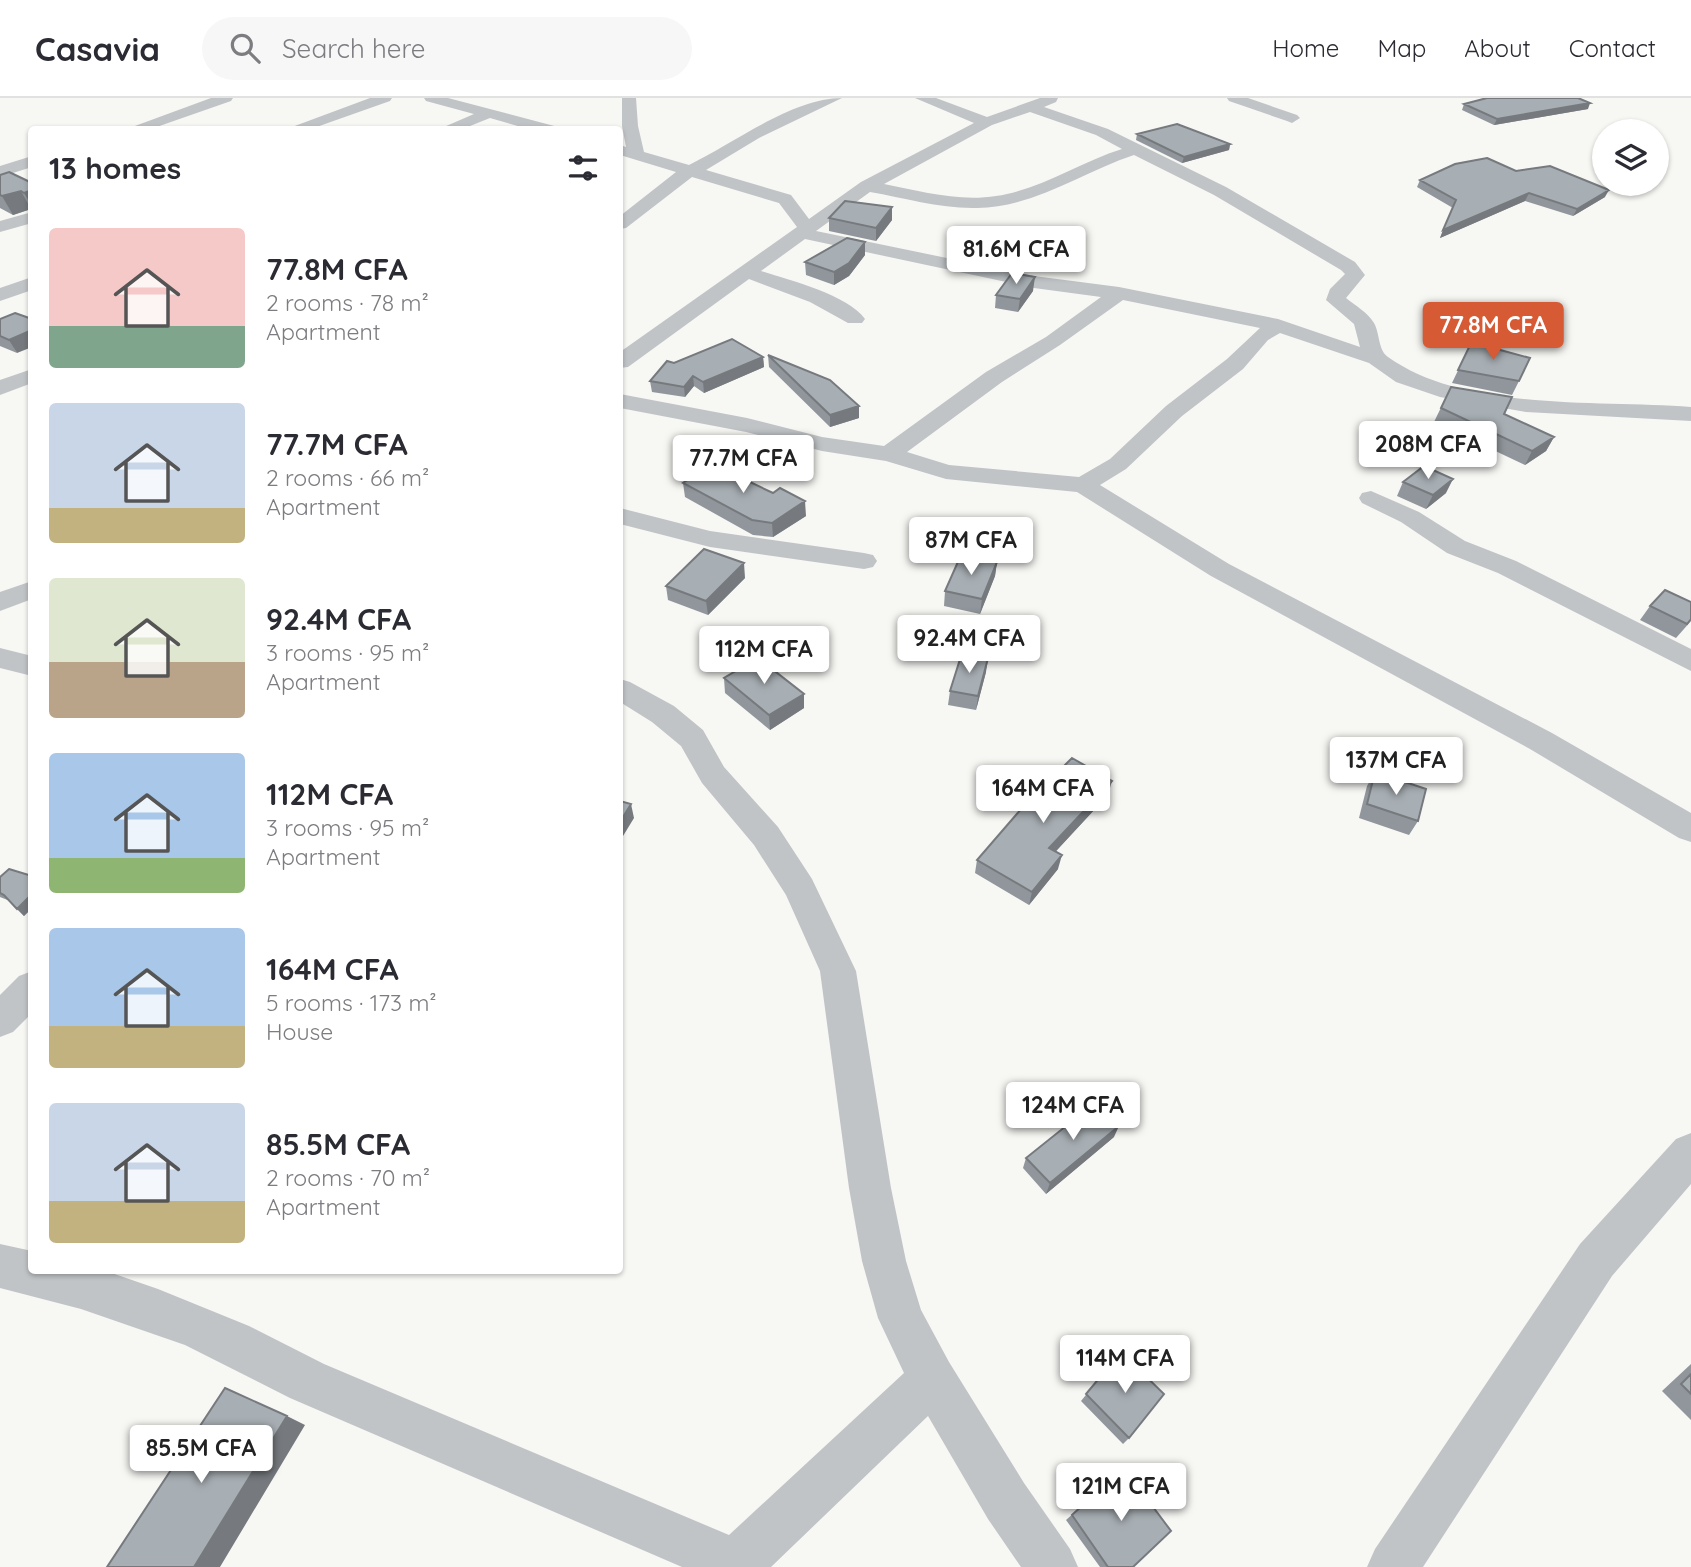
<!DOCTYPE html>
<html lang="en">
<head>
<meta charset="utf-8">
<style>
  body { margin:0; font-family:Quicksand,sans-serif; background:#f7f7f7; color:#2b2b33; height:100vh; display:flex; flex-direction:column; font-size:26px; white-space:nowrap }
  * { box-sizing:border-box; margin:0 }
  p { font-size:23px; color:#7c7c81 }
  .icon { flex:none; width:38px; height:38px; fill:none; stroke:currentColor; stroke-width:2; stroke-linecap:round; stroke-linejoin:round }
  .map { position:relative; flex:1; overflow:hidden }
  .side { position:absolute; left:28px; top:28px; width:595px; height:1148px; display:flex; flex-direction:column; background:#fff; border-radius:7px; box-shadow:0 2px 5px #0004 }
  .side>* { flex:none }
  .buttons { position:absolute; left:1592px; top:21px; display:grid; gap:14px }
  .buttons a { display:grid; place-items:center; width:77px; height:77px; border-radius:50%; background:#fff; box-shadow:0 2px 5px #0004; font-size:35px }
  .price { position:absolute; translate:-50% -60px; padding:0 16px; border-radius:7px; background:#fff; color:#222; font-size:23px; line-height:46px; filter:drop-shadow(0 2px 4px #0008) }
  .price::after { content:''; position:absolute; left:50%; top:42px; width:21px; height:16px; margin-left:-10px; background:inherit; clip-path:polygon(0 0,100% 0,50% 100%) }
  .price.selected { background:#d65a34; color:#fff }
  ul { padding:0; list-style:none }
  li { display:flex; align-items:center; gap:21px; height:175px; padding:0 21px }
  li span { display:grid; place-items:center; flex:none; width:196px; height:140px; border-radius:7px; color:#555 }
  li>.icon { margin-inline-start:auto }
  span .icon { width:84px; height:84px; fill:#fffc; stroke-width:1 }
  li b { font-size:30px }
  h2 { display:flex; justify-content:space-between; align-items:center; height:84px; padding:0 21px; font-size:30px }
  header { display:flex; align-items:center; gap:42px; box-sizing:border-box; height:98px; padding:0 35px; background:#fff; border-bottom:2px solid #e1e1e2 }
  header strong { font-size:33px }
  nav { display:flex; gap:38px; margin-inline-start:auto; font-size:24px }
  .search { width:490px; height:63px; background:#f7f7f7; display:flex; align-items:center; gap:18px; box-sizing:border-box; padding:0 24px; border-radius:38px; color:#7c7c81; font-size:26px }
  .map>svg:first-child { display:block }
</style>
</head>
<body>
<header>
<strong>Casavia</strong>
<div class="search"><svg class="icon" aria-label="search" viewBox="0 0 24 24"><circle cx="10" cy="10" r="6"/><path d="M15 15l6 6"/></svg>Search here</div>
<nav><a>Home</a><a>Map</a><a>About</a><a>Contact</a></nav>
</header>
<div class="map">
<svg width="1691" height="1469" viewBox="0 0 1691 1469">
  <rect width="100%" height="100%" fill="#f7f7f4"/>
  <g fill="none" stroke-linecap="round" stroke-linejoin="round">
    <path fill="#c0c4c7" fill-rule="evenodd" d="M211,0H233L231,3L148,32H124Z
      M370,0H392L390,3L308,32H284Z
      M424,0H448L558,29L559,32H532L490,20L460,32H437L474,16L426,3Z
      M622,0H636L638,28L644,54L689,67C734,45 793,0 842,0L759,40L706,72L791,97L809,121L861,84L974,25L915,0H936L987,19L1040,0H1058L1056,4L1044,9L1108,31L1226,89L1355,164L1365,177L1346,200C1356,208 1367,214 1374,225C1380,236 1378,252 1388,259C1465,314 1599,302 1691,309V323L1526,314L1440,299L1396,284L1369,265L1280,235L1268,242L1243,271L1182,318L1126,371L1100,387L1229,466L1552,635L1691,715V744L1679,740L1530,651L1211,478L1077,394L946,381L886,363L822,353L746,334L620,310V296L747,320L822,339L884,348L986,274L1046,239L1101,199L1034,190L805,141L761,173C789,182 848,197 865,221L862,225H848L810,204L749,181L628,269L620,270V254L797,129L779,105L692,79L626,130L620,131V118L676,74L620,57V47L626,49L622,28ZM1030,14L1096,37L1122,51C1080,64 1040,92 996,98C958,104 920,93 884,86L992,27ZM1134,57L1214,97L1341,172L1345,176L1330,191L1326,202L1354,226L1360,249L1278,221L1119,189L1034,178L816,133L870,94C905,100 941,111 977,110C1033,110 1082,74 1134,57ZM1123,202L1260,230L1227,261L1166,308L1110,361L1079,379L949,367L907,354L1002,284L1060,247Z
      M1227,0H1248L1297,17L1300,20L1292,25L1287,23L1229,3Z
      M32,58V69L0,79V68Z
      M32,114V125L0,134V123Z
      M32,179V192L0,203V190Z
      M32,271V285L0,297V282Z
      M1371,393L1419,414L1465,443L1516,463L1691,551V573L1498,475L1447,455L1401,424L1362,405L1359,400L1362,395Z
      M620,410L710,433L864,455L873,457L877,463L873,469L864,471L710,449L620,426Z
      M32,483V501L0,513V494Z
      M0,550L32,558V578L0,570Z
      M620,581L630,584L674,608L703,632L724,669L778,729L812,781L856,873L891,1090L906,1163L921,1212L949,1264L1024,1385L1070,1451L1078,1469H1021L988,1421L928,1318L771,1469H682L290,1300L185,1247L81,1211L0,1190V1146L32,1153V1172H103L158,1191L249,1228L324,1266L729,1437L904,1275L878,1220L862,1163L849,1090L820,873L786,797L754,747L702,685L681,648L652,624L620,604Z
      M32,873V915L13,934L0,939V897L19,878Z
      M1691,1035V1086L1612,1178L1423,1469H1367L1375,1451L1580,1146L1676,1041Z"/>
  </g>
  <path fill="#90969b" d="M1464,6L1588,11L1494,27L1462,12Z
    M1137,36L1230,46L1229,52L1182,65L1136,42Z
    M1516,73L1605,99L1573,118L1525,103L1440,140L1453,110L1417,89L1420,82Z
    M0,77L32,85L31,111L13,117L0,110Z
    M892,109V122L876,143L829,133V120Z
    M865,157L849,178L834,187L806,177L805,164Z
    M1033,193L1018,214L995,210L996,197Z
    M0,221L17,255L0,248Z
    M1473,241L1493,250L1519,283L1512,297L1452,285Z
    M768,257L859,320L830,329L769,269Z
    M763,259L764,269L704,295L694,288L685,299L652,294L650,283L674,265Z
    M1451,289L1504,316L1554,339L1546,353L1525,367L1434,324Z
    M1403,384L1446,395L1426,411L1397,398Z
    M683,385L773,395L806,418L773,439L753,437L685,399Z
    M997,464L995,478L980,516L944,508L945,493Z
    M745,480L708,517L668,502L666,488Z
    M1691,504V523L1676,540L1640,522L1650,508Z
    M986,574L976,612L948,607L950,593Z
    M724,580L804,596V610L770,632L725,595Z
    M1375,674L1418,723L1409,737L1359,720L1367,688Z
    M1108,697L1055,754L1058,771L1029,807L975,775L977,762Z
    M32,778V810L24,818L10,803L0,799V779Z
    M1114,1039L1046,1096L1023,1070L1026,1060Z
    M1121,1254L1129,1340L1123,1346L1081,1303Z
    M1691,1266V1322L1662,1293Z
    M1124,1370L1133,1469H1100L1066,1422Z"/>
  <path fill="#767a7e" d="M1590,5L1588,11L1494,27L1497,21Z
    M1230,46L1229,52L1182,65L1184,59Z
    M32,92V108L24,95Z
    M1609,92L1605,99L1573,118L1577,111Z
    M21,93L31,111L13,117L2,98Z
    M1529,95L1525,103L1440,140L1443,132Z
    M892,109V122L876,143V130Z
    M865,144V157L849,178L834,187V174Z
    M1035,179L1033,193L1018,214L1020,201Z
    M32,232V249L17,255L9,242Z
    M763,259L764,269L704,295L703,284Z
    M693,278L694,288L685,299L684,289Z
    M859,308V320L830,329V317Z
    M1554,339L1546,353L1525,367L1532,353Z
    M1453,381L1446,395L1426,411L1433,397Z
    M805,403L806,418L773,439L772,425Z
    M997,464L995,478L980,516L982,501Z
    M744,465L745,480L708,517L706,503Z
    M988,560L986,574L976,612L978,598Z
    M804,596V610L770,632L769,617Z
    M1112,683L1108,697L1046,764L1049,750Z
    M631,706L634,720L620,743V724Z
    M1062,757L1058,771L1029,807L1032,794Z
    M32,796V810L24,818L17,811Z
    M1119,1028L1114,1039L1046,1096L1050,1085Z
    M287,1318L305,1327L220,1469H194Z"/>
  <path fill="#a8afb4" stroke="#767a7e" stroke-width="2" d="M1487,0H1578L1590,5L1497,21L1464,6Z
    M1177,26L1230,46L1184,59L1137,36Z
    M1487,60L1516,73L1550,68L1609,92L1577,111L1529,95L1443,132L1456,102L1420,82L1455,66Z
    M9,74L32,85V92L24,95L21,93L2,98L0,97V77Z
    M845,103L892,109L876,130L829,120Z
    M847,140L865,144L849,165L834,174L805,164Z
    M1012,175L1035,179L1020,201L996,197Z
    M15,215L32,221V232L9,242L0,238V221Z
    M732,241L763,259L703,284L693,278L684,289L650,283L667,263L674,265Z
    M1473,241L1495,246L1493,250L1530,260L1519,283L1458,272Z
    M768,257L830,282L859,308L830,317Z
    M1451,289L1512,299L1504,316L1554,339L1532,353L1441,310Z
    M712,366L773,395L780,390L805,403L772,425L752,422L683,385Z
    M1424,368L1453,381L1433,397L1403,384Z
    M704,451L744,465L706,503L666,488Z
    M961,457L997,464L982,501L945,493Z
    M1665,492L1691,504V521L1687,526L1650,508Z
    M962,555L988,560L978,598L950,593Z
    M758,560L804,596L769,617L724,580Z
    M1072,660L1112,683L1049,750L1062,757L1032,794L977,762L1022,710Z
    M1375,674L1426,691L1418,723L1367,706Z
    M620,703L631,706L620,724Z
    M9,771L32,778V796L17,811L4,797L0,795V779Z
    M1096,1004L1119,1028L1050,1085L1026,1060Z
    M1121,1254L1164,1296L1129,1340L1086,1296Z
    M1691,1276V1296L1681,1286Z
    M225,1290L287,1318L194,1469H107Z
    M1124,1370L1171,1433L1133,1469H1108L1072,1417Z"/>
</svg>
<div class="buttons">
<a><svg class="icon" aria-label="layers" viewBox="0 0 24 24"><path d="M12 4l9 5-9 5-9-5zM3 14l9 5 9-5"/></svg></a>
</div>
<b class="price" style="left:1016px;top:188px">81.6M CFA</b>
<b class="price selected" style="left:1493px;top:264px">77.8M CFA</b>
<b class="price" style="left:1428px;top:383px">208M CFA</b>
<b class="price" style="left:743px;top:397px">77.7M CFA</b>
<b class="price" style="left:971px;top:479px">87M CFA</b>
<b class="price" style="left:969px;top:577px">92.4M CFA</b>
<b class="price" style="left:764px;top:588px">112M CFA</b>
<b class="price" style="left:1396px;top:699px">137M CFA</b>
<b class="price" style="left:1043px;top:727px">164M CFA</b>
<b class="price" style="left:1073px;top:1044px">124M CFA</b>
<b class="price" style="left:1125px;top:1297px">114M CFA</b>
<b class="price" style="left:201px;top:1387px">85.5M CFA</b>
<b class="price" style="left:1121px;top:1425px">121M CFA</b>
<section class="side">
<h2>13 homes<svg class="icon" aria-label="filters" viewBox="0 0 24 24"><path d="M4 7h16M4 17h16"/><circle cx="9" cy="7" r="2"/><circle cx="15" cy="17" r="2"/></svg></h2>
<ul>
<li><span style="background:linear-gradient(#f6c9c9 70%,#7fa58c 0)"><svg class="icon" aria-label="home" viewBox="0 0 24 24"><path d="M3 11l9-7 9 7M6 9v11h12V9"/></svg></span><div><b>77.8M CFA</b><p>2 rooms · 78 m²</p><p>Apartment</p></div></li>
<li><span style="background:linear-gradient(#c9d6e8 75%,#c2b280 0)"><svg class="icon" aria-label="home" viewBox="0 0 24 24"><path d="M3 11l9-7 9 7M6 9v11h12V9"/></svg></span><div><b>77.7M CFA</b><p>2 rooms · 66 m²</p><p>Apartment</p></div></li>
<li><span style="background:linear-gradient(#dfe7d0 60%,#b9a48a 0)"><svg class="icon" aria-label="home" viewBox="0 0 24 24"><path d="M3 11l9-7 9 7M6 9v11h12V9"/></svg></span><div><b>92.4M CFA</b><p>3 rooms · 95 m²</p><p>Apartment</p></div></li>
<li><span style="background:linear-gradient(#a9c7e8 75%,#8fb573 0)"><svg class="icon" aria-label="home" viewBox="0 0 24 24"><path d="M3 11l9-7 9 7M6 9v11h12V9"/></svg></span><div><b>112M CFA</b><p>3 rooms · 95 m²</p><p>Apartment</p></div></li>
<li><span style="background:linear-gradient(#a9c7e8 70%,#c2b280 0)"><svg class="icon" aria-label="home" viewBox="0 0 24 24"><path d="M3 11l9-7 9 7M6 9v11h12V9"/></svg></span><div><b>164M CFA</b><p>5 rooms · 173 m²</p><p>House</p></div></li>
<li><span style="background:linear-gradient(#c9d6e8 70%,#c2b280 0)"><svg class="icon" aria-label="home" viewBox="0 0 24 24"><path d="M3 11l9-7 9 7M6 9v11h12V9"/></svg></span><div><b>85.5M CFA</b><p>2 rooms · 70 m²</p><p>Apartment</p></div></li>
</ul>
</section>
</div>
</body>
</html>
